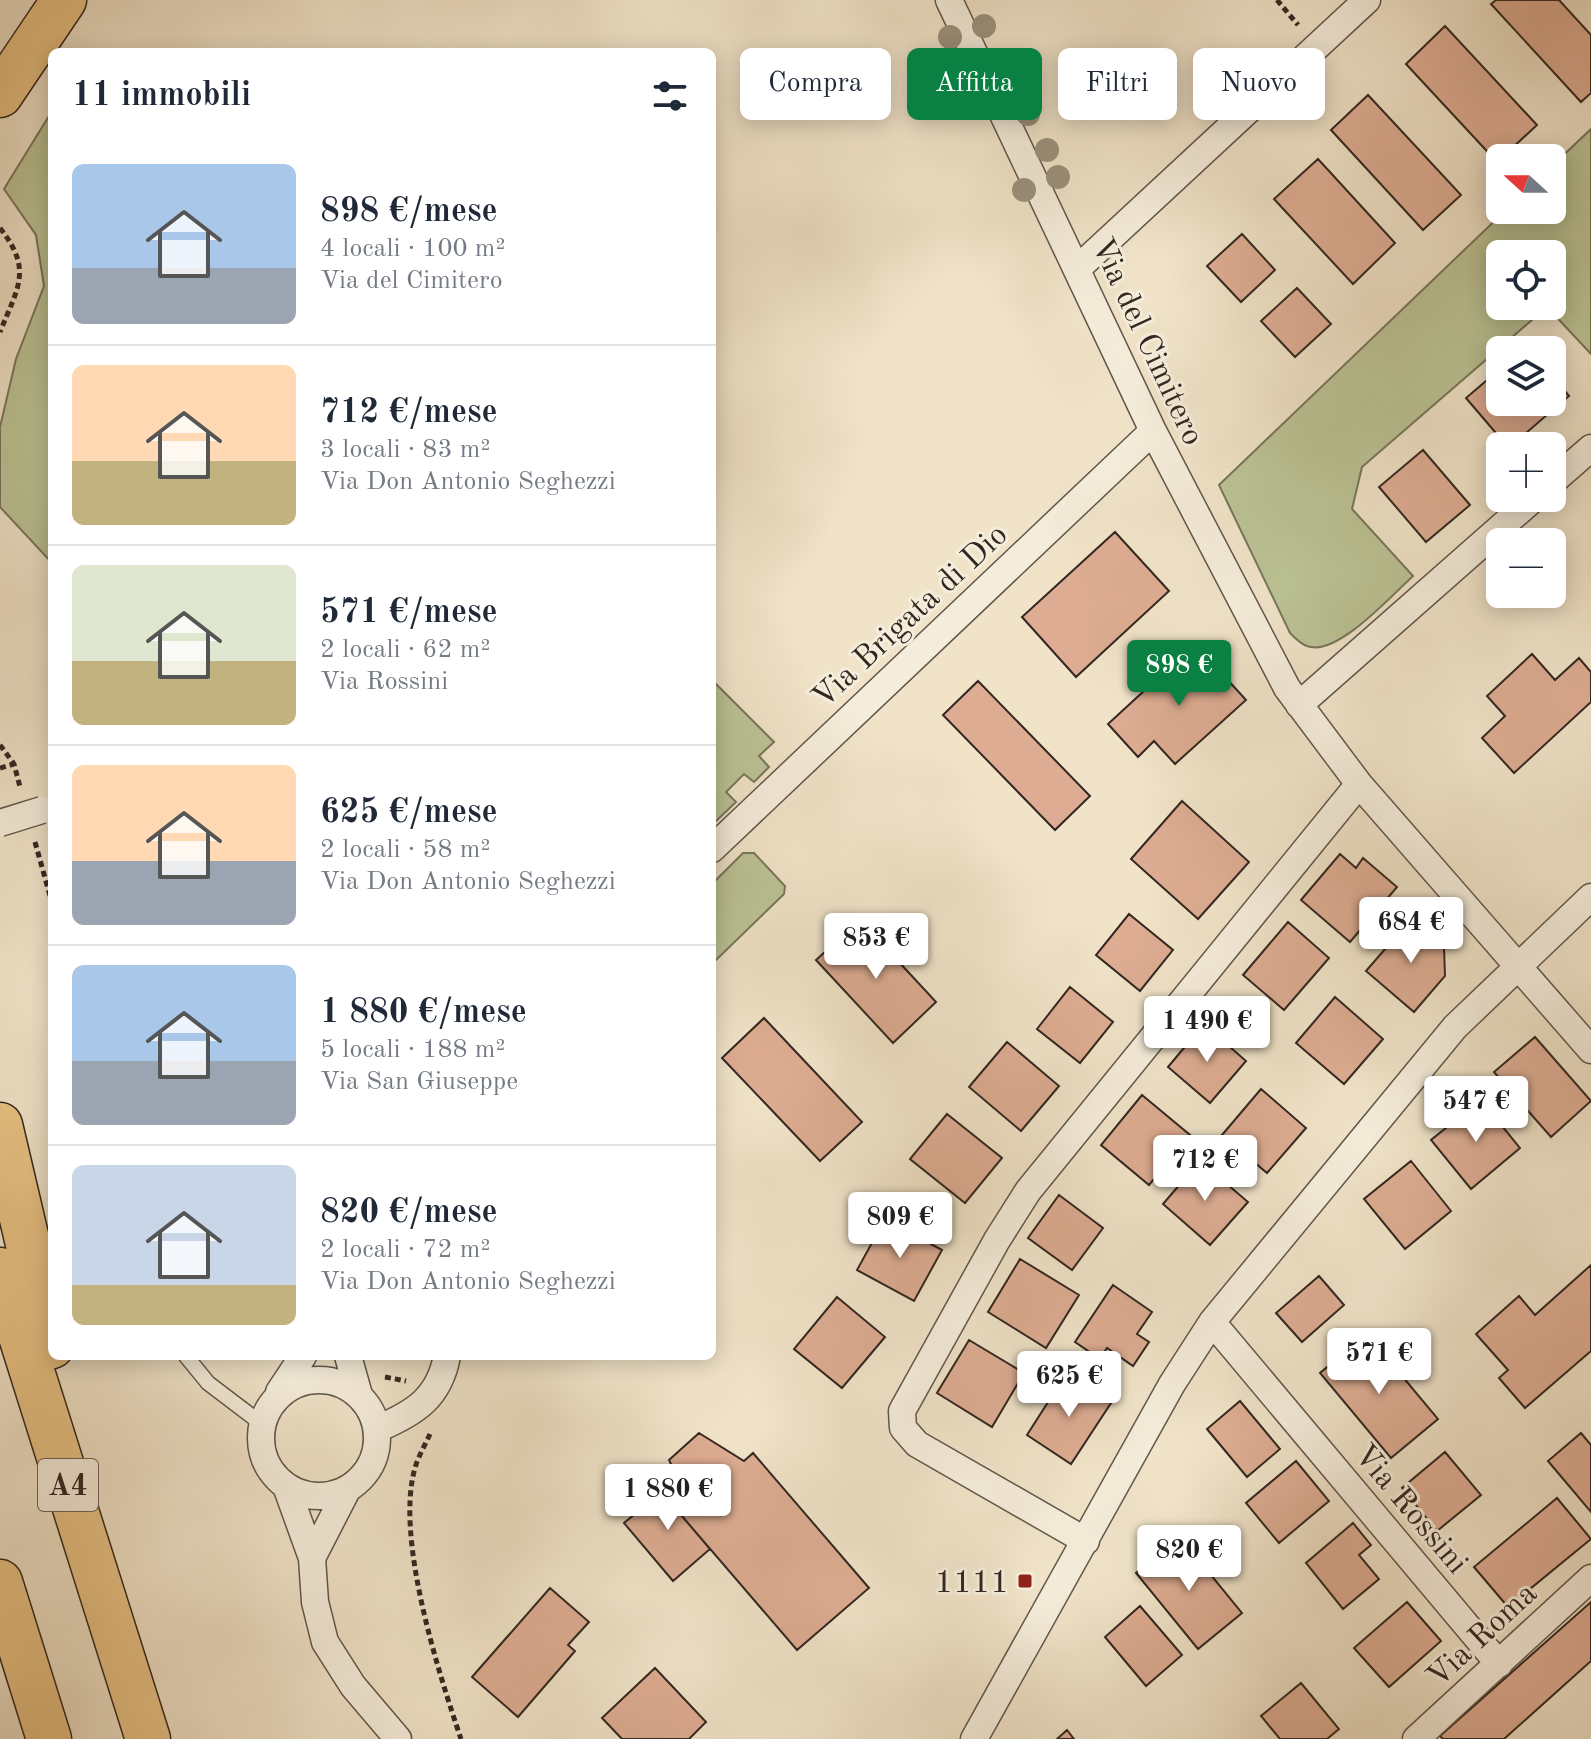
<!DOCTYPE html>
<html lang="it">
<head>
<meta charset="utf-8">
<style>
  body { margin:0; font-family:"Old Standard TT",serif; background:#f2f2f3; color:#1f2937; height:100vh; display:flex; flex-direction:column; font-size:30px; white-space:nowrap }
  * { box-sizing:border-box; margin:0 }
  p { font-size:26px; color:#747a83 }
  .icon { flex:none; width:44px; height:44px; fill:none; stroke:currentColor; stroke-width:2; stroke-linecap:round; stroke-linejoin:round }
  .map { position:relative; flex:1; overflow:hidden }
  .panel { position:absolute; left:48px; top:48px; width:668px; height:1312px; display:flex; flex-direction:column; background:#fff; border-radius:12px; box-shadow:0 4px 20px #0003 }
  .panel>* { flex:none }
  .top-card { position:absolute; left:740px; top:48px; width:730px; height:72px; display:flex; gap:16px }
  .needle { width:52px; rotate:291deg }
  .tools { position:absolute; left:1486px; top:144px; display:grid; gap:16px }
  .tools a { display:grid; place-items:center; width:80px; height:80px; border-radius:12px; background:#fff; box-shadow:0 4px 20px #0003; font-size:40px }
  .price { position:absolute; translate:-50% -68px; padding:0 18px; border-radius:8px; background:#fff; color:#222; font-size:26px; line-height:52px; filter:drop-shadow(0 2px 4px #0008) }
  .price::after { content:''; position:absolute; left:50%; top:48px; width:24px; height:18px; margin-left:-12px; background:inherit; clip-path:polygon(0 0,100% 0,50% 100%) }
  .price.selected { background:#0b8043; color:#fff }
  ul { padding:0; list-style:none }
  li { display:flex; align-items:center; gap:24px; height:200px; padding:0 24px }
  li+li { border-top:2px solid #e0e1e3 }
  li span { display:grid; place-items:center; flex:none; width:224px; height:160px; border-radius:12px; color:#555 }
  li>.icon { margin-inline-start:auto }
  span .icon { width:96px; height:96px; fill:#fffc; stroke-width:1 }
  li b { font-size:34px }
  h2 { display:flex; justify-content:space-between; align-items:center; height:96px; padding:0 24px; font-size:34px }
  .pill { padding:0 28px; border-radius:12px; background:#fff; box-shadow:0 4px 20px #0003; font-size:28px; line-height:72px }
  .pill.selected { background:#0b8043; color:#fff }
  .map>svg:first-child { display:block }
</style>
</head>
<body>
<div class="map">
<svg width="1591" height="1739" viewBox="0 0 1591 1739">
  <rect width="100%" height="100%" fill="#f0e3c8"/>
  <filter id="stains"><feTurbulence type="fractalNoise" baseFrequency=".0025" numOctaves="4"/><feColorMatrix values="0 0 0 0 .2 0 0 0 0 .09 0 0 0 0 .02 0 0 0 .5 -.17"/></filter>
  <radialGradient id="worn" r=".72"><stop offset=".6" stop-color="#630" stop-opacity="0"/><stop offset="1" stop-color="#630" stop-opacity=".3"/></radialGradient>
  <path fill="#bbc395" stroke="#77755b" stroke-width="2" fill-rule="evenodd" d="M52,111V563L0,507V427L16,359L44,286L36,235L4,189Z
    M1591,129V354L1547,307L1362,467L1352,509L1413,576C1392,595 1340,653 1311,647C1303,646 1296,639 1290,633L1219,485L1506,210H1552V166ZM1500,254H1552V306H1500Z
    M712,680L774,742L759,756L769,767L754,782L744,774L726,792L736,802L712,825Z
    M743,853H754L785,886L784,894L712,964V884Z"/>
  <path fill="#ddac92" stroke="#332721" stroke-width="2" d="M1496,0H1559L1591,35V93L1581,102L1491,4Z
    M1445,26L1537,125L1497,162L1406,64Z
    M1368,95L1461,195L1423,230L1331,130Z
    M1318,159L1395,243L1353,284L1274,199Z
    M1242,234L1275,270L1241,302L1207,266Z
    M1297,288L1331,324L1295,357L1261,321Z
    M1500,369V402H1552V375L1569,396L1511,446H1507L1466,398Z
    M1423,450L1470,505L1426,542L1379,487Z
    M1115,532L1169,591L1076,677L1022,617Z
    M1195,644L1246,700L1175,764L1154,741L1138,757L1108,724Z
    M1532,654L1555,680L1579,658L1591,672V702L1514,773L1482,738L1505,716L1487,696Z
    M978,681L1090,796L1055,830L943,715Z
    M1182,801L1249,862L1198,919L1131,859Z
    M1340,854L1356,868L1363,858L1397,887L1350,942L1301,900Z
    M1129,914L1173,950L1140,991L1096,955Z
    M1412,918L1444,946L1445,976L1414,1012L1366,971Z
    M860,920L936,1002L893,1043L816,960Z
    M1288,922L1329,958L1284,1010L1243,975Z
    M1070,987L1113,1022L1080,1063L1037,1029Z
    M1335,997L1383,1039L1344,1084L1296,1043Z
    M764,1018L862,1122L820,1161L722,1058Z
    M1204,1024L1246,1061L1210,1103L1168,1067Z
    M1535,1037L1591,1101L1551,1137L1494,1072Z
    M1007,1042L1059,1086L1021,1131L969,1087Z
    M1261,1089L1306,1128L1267,1173L1222,1135Z
    M1142,1095L1190,1135L1149,1185L1101,1145Z
    M1481,1100L1520,1148L1471,1189L1431,1140Z
    M947,1114L1002,1158L965,1203L910,1159Z
    M1200,1161L1248,1202L1210,1245L1163,1204Z
    M1411,1161L1451,1211L1405,1249L1364,1199Z
    M1059,1195L1103,1228L1072,1270L1028,1238Z
    M885,1219L942,1250L914,1301L857,1270Z
    M1020,1259L1079,1295L1046,1348L988,1312Z
    M1591,1265V1351L1525,1408L1499,1378L1508,1370L1476,1334L1519,1296L1535,1315Z
    M1319,1276L1344,1305L1302,1342L1276,1313Z
    M1113,1285L1152,1312L1137,1334L1149,1342L1133,1366L1107,1348L1100,1359L1075,1342Z
    M837,1297L885,1337L842,1388L794,1349Z
    M1367,1334L1438,1419L1391,1458L1320,1373Z
    M969,1340L1024,1373L992,1427L937,1393Z
    M1066,1374L1111,1403L1071,1464L1027,1435Z
    M1240,1401L1280,1449L1247,1477L1207,1429Z
    M699,1433L744,1461L753,1453L869,1588L797,1650L681,1515L691,1506L669,1460Z
    M1581,1433L1591,1445V1512L1548,1461Z
    M1445,1452L1481,1495L1437,1531L1402,1488Z
    M1296,1461L1329,1501L1279,1543L1246,1503Z
    M678,1479L691,1506L681,1515L710,1549L673,1581L624,1523Z
    M1557,1498L1591,1539L1508,1607L1474,1567Z
    M1353,1523L1371,1545L1359,1555L1379,1579L1343,1609L1306,1563Z
    M1180,1537L1242,1613L1198,1649L1136,1573Z
    M550,1588L589,1622L568,1645L575,1651L518,1717L472,1677Z
    M1407,1602L1441,1641L1389,1687L1354,1648Z
    M1591,1602V1661L1504,1739H1443L1440,1736Z
    M1140,1606L1182,1655L1146,1686L1105,1637Z
    M655,1668L706,1722L689,1739H622L602,1718Z
    M1301,1683L1339,1729L1327,1739H1280L1261,1716Z
    M1067,1730L1074,1739H1057Z"/>
  <g fill="none" stroke-linecap="round" stroke-linejoin="round">
    <g stroke="#62564b" stroke-width="17">
      <path id="service" d="M186,1356L208,1383L262,1424"/>
    </g>
    <g stroke="#62564b" stroke-width="29">
      <path id="minor" d="M949,0L1153,431L1287,688L1359,784L1591,1050
        M1077,269L1367,0
        M1552,482L1591,448
        M1299,705L1534,498
        M712,849L1153,431
        M1212,1322L1499,1664
        M348,1356L359,1395
        M261 1438a58 58 0 1 1 116 0a58 58 0 1 1-116 0Z
        M279,1392L303,1356
        M377,1429C415,1413 439,1398 447,1356
        M286,1486L312,1558L315,1602L325,1642L353,1686L398,1739
        M1086,1541L917,1444L903,1428L902,1411L997,1240L1028,1191L1359,784
        M312,1558L347,1490
        M974,1739L1172,1384L1212,1322L1455,1027L1591,897
        M1416,1739L1591,1578"/>
    </g>
    <g stroke="#332721" stroke-width="47">
      <path id="motorway" d="M0,95L64,0
        M0,1125L52,1346
        M0,1270L148,1739
        M0,1582L49,1739"/>
    </g>
    <path stroke="#332721" stroke-width="5" stroke-dasharray="6 4" stroke-linecap="butt" d="M1277,0L1298,25
      M0,228C33,270 18,287 0,332
      M0,745L14,764L20,787
      M0,768L14,764
      M35,842L52,903
      M385,1377L406,1381
      M430,1434C425,1445 418,1457 415,1468C395,1537 438,1671 461,1739"/>
    <use href="#service" stroke="#f5eddb" stroke-width="14"/>
    <use href="#minor" stroke="#f5eddb" stroke-width="26"/>
    <use href="#motorway" stroke="#e8c284" stroke-width="44"/>
    <g stroke="#62564b" stroke-width="29" stroke-linecap="butt">
      <path id="minor-bridge" d="M0,823L42,810"/>
    </g>
    <use href="#minor-bridge" stroke="#f5eddb" stroke-width="26"/>
  </g>
  <g fill="#9b917c">
    <circle cx="984" cy="26" r="12"/>
    <circle cx="950" cy="37" r="12"/>
    <circle cx="966" cy="68" r="12"/>
    <circle cx="1015" cy="83" r="12"/>
    <circle cx="1028" cy="114" r="12"/>
    <circle cx="1047" cy="150" r="12"/>
    <circle cx="1058" cy="177" r="12"/>
    <circle cx="1024" cy="190" r="12"/>
  </g>
  <rect fill="#8f2418" stroke="#f5eddb" stroke-width="3" x="1017" y="1573" width="16" height="16" rx="4"/>
  <g text-anchor="middle" stroke-width="6" stroke-linejoin="round" paint-order="stroke">
    <rect fill="#f5eddb" stroke="#6d6259" stroke-width="2" x="38" y="1459" width="60" height="52" rx="6"/>
    <g font-size="30" font-weight="bold" fill="#332721">
      <text x="68" y="1495">A4</text>
    </g>
    <g font-size="32" fill="#332721" stroke="#f5eddb">
      <text transform="translate(1149 341) rotate(65)" y="11">Via del Cimitero</text>
      <text transform="translate(909 615) rotate(-43)" y="11">Via Brigata di Dio</text>
      <text transform="translate(1412 1508) rotate(50)" y="11">Via Rossini</text>
      <text transform="translate(1481 1634) rotate(-43)" y="11">Via Roma</text>
    </g>
    <g font-size="32" fill="#332721" stroke="#f5eddb" text-anchor="end">
      <text x="1009" y="1592">1111</text>
    </g>
  </g>
  <rect width="100%" height="100%" filter="url(#stains)"/>
  <rect width="100%" height="100%" fill="url(#worn)"/>
</svg>
<div class="tools">
<a><svg class="needle" viewBox="-14 -14 28 28"><path d="M0-13l5 13h-10z" fill="#e53935"/><path d="M0 13l5-13h-10z" fill="#747a83"/></svg></a>
<a><svg class="icon" aria-label="locate" viewBox="0 0 24 24"><circle cx="12" cy="12" r="6"/><path d="M12 2v4M12 18v4M2 12h4M18 12h4"/></svg></a>
<a><svg class="icon" aria-label="layers" viewBox="0 0 24 24"><path d="M12 4l9 5-9 5-9-5zM3 14l9 5 9-5"/></svg></a>
<a>+</a>
<a>−</a>
</div>
<b class="price selected" style="left:1179px;top:708px">898 €</b>
<b class="price" style="left:1411px;top:965px">684 €</b>
<b class="price" style="left:876px;top:981px">853 €</b>
<b class="price" style="left:1207px;top:1064px">1 490 €</b>
<b class="price" style="left:1476px;top:1144px">547 €</b>
<b class="price" style="left:1205px;top:1203px">712 €</b>
<b class="price" style="left:900px;top:1260px">809 €</b>
<b class="price" style="left:1379px;top:1396px">571 €</b>
<b class="price" style="left:1069px;top:1419px">625 €</b>
<b class="price" style="left:668px;top:1532px">1 880 €</b>
<b class="price" style="left:1189px;top:1593px">820 €</b>
<div class="top-card">
<a class="pill">Compra</a>
<a class="pill selected">Affitta</a>
<a class="pill">Filtri</a>
<a class="pill">Nuovo</a>
</div>
<section class="panel">
<h2>11 immobili<svg class="icon" aria-label="filters" viewBox="0 0 24 24"><path d="M4 7h16M4 17h16"/><circle cx="9" cy="7" r="2"/><circle cx="15" cy="17" r="2"/></svg></h2>
<ul>
<li><span style="background:linear-gradient(#a9c7e8 65%,#9aa5b1 0)"><svg class="icon" aria-label="home" viewBox="0 0 24 24"><path d="M3 11l9-7 9 7M6 9v11h12V9"/></svg></span><div><b>898 €/mese</b><p>4 locali · 100 m²</p><p>Via del Cimitero</p></div></li>
<li><span style="background:linear-gradient(#ffd9b3 60%,#c2b280 0)"><svg class="icon" aria-label="home" viewBox="0 0 24 24"><path d="M3 11l9-7 9 7M6 9v11h12V9"/></svg></span><div><b>712 €/mese</b><p>3 locali · 83 m²</p><p>Via Don Antonio Seghezzi</p></div></li>
<li><span style="background:linear-gradient(#dfe7d0 60%,#c2b280 0)"><svg class="icon" aria-label="home" viewBox="0 0 24 24"><path d="M3 11l9-7 9 7M6 9v11h12V9"/></svg></span><div><b>571 €/mese</b><p>2 locali · 62 m²</p><p>Via Rossini</p></div></li>
<li><span style="background:linear-gradient(#ffd9b3 60%,#9aa5b1 0)"><svg class="icon" aria-label="home" viewBox="0 0 24 24"><path d="M3 11l9-7 9 7M6 9v11h12V9"/></svg></span><div><b>625 €/mese</b><p>2 locali · 58 m²</p><p>Via Don Antonio Seghezzi</p></div></li>
<li><span style="background:linear-gradient(#a9c7e8 60%,#9aa5b1 0)"><svg class="icon" aria-label="home" viewBox="0 0 24 24"><path d="M3 11l9-7 9 7M6 9v11h12V9"/></svg></span><div><b>1 880 €/mese</b><p>5 locali · 188 m²</p><p>Via San Giuseppe</p></div></li>
<li><span style="background:linear-gradient(#c9d6e8 75%,#c2b280 0)"><svg class="icon" aria-label="home" viewBox="0 0 24 24"><path d="M3 11l9-7 9 7M6 9v11h12V9"/></svg></span><div><b>820 €/mese</b><p>2 locali · 72 m²</p><p>Via Don Antonio Seghezzi</p></div></li>
</ul>
</section>
</div>
</body>
</html>
